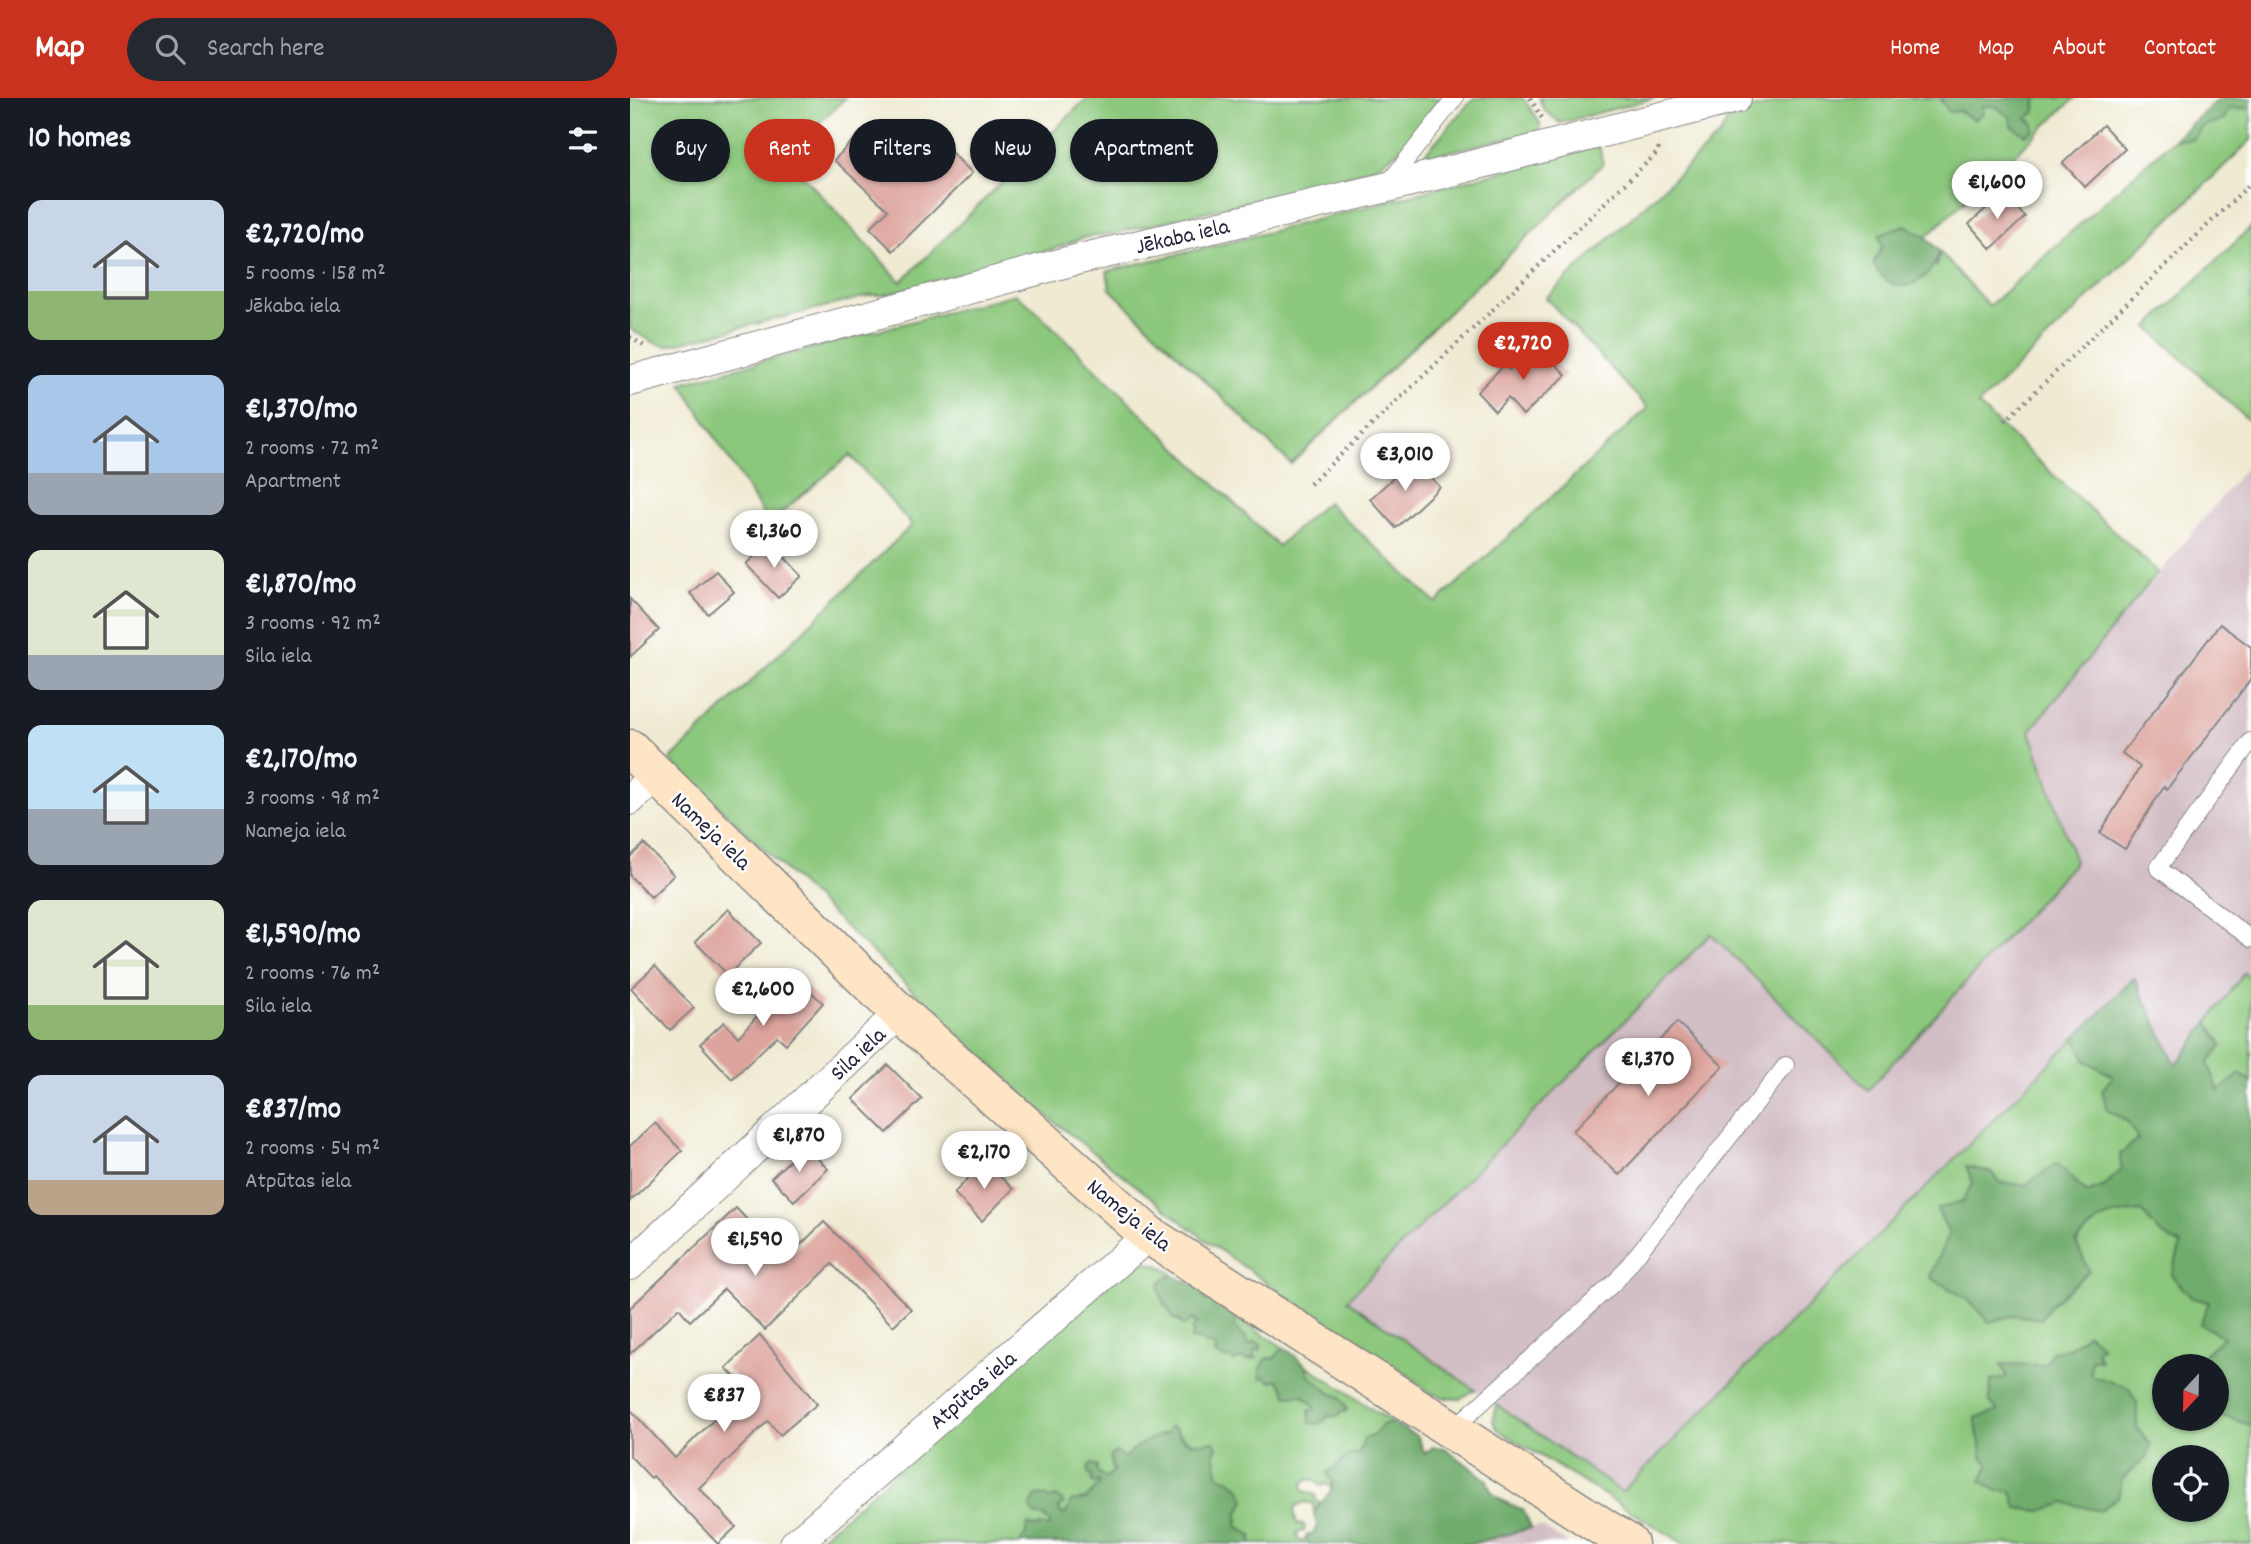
<!DOCTYPE html>
<html lang="en">
<head>
<meta charset="utf-8">
<style>
  body { margin:0; font-family:Dekko,sans-serif; background:#242831; color:#f1f3f6; height:100vh; display:flex; flex-direction:column; font-size:26px; white-space:nowrap }
  * { box-sizing:border-box; margin:0 }
  p { font-size:23px; color:#9ea1a6 }
  .icon { flex:none; width:38px; height:38px; fill:none; stroke:currentColor; stroke-width:2; stroke-linecap:round; stroke-linejoin:round }
  .map { position:relative; flex:1; overflow:hidden }
  .sheet { display:flex; flex-direction:column; background:#171b24; width:630px }
  .sheet>* { flex:none }
  .top-card { position:absolute; left:21px; top:21px; width:665px; height:63px; display:flex; gap:14px }
  .needle { width:46px; rotate:202deg }
  .buttons { position:absolute; left:1522px; top:1256px; display:grid; gap:14px }
  .buttons a { display:grid; place-items:center; width:77px; height:77px; border-radius:50%; background:#171b24; box-shadow:0 2px 5px #0004; font-size:35px }
  .price { position:absolute; translate:-50% -60px; padding:0 16px; border-radius:24px; background:#fff; color:#222; font-size:23px; line-height:46px; filter:drop-shadow(0 2px 4px #0008) }
  .price::after { content:''; position:absolute; left:50%; top:42px; width:21px; height:16px; margin-left:-10px; background:inherit; clip-path:polygon(0 0,100% 0,50% 100%) }
  .price.active { background:#c8321e; color:#fff }
  ul { padding:0; list-style:none }
  li { display:flex; align-items:center; gap:21px; height:175px; padding:0 28px }
  li span { display:grid; place-items:center; flex:none; width:196px; height:140px; border-radius:14px; color:#555 }
  li>.icon { margin-inline-start:auto }
  span .icon { width:84px; height:84px; fill:#fffc; stroke-width:1 }
  li b { font-size:30px }
  h2 { display:flex; justify-content:space-between; align-items:center; height:84px; padding:0 28px; font-size:30px }
  .chip { padding:0 24px; border-radius:32px; background:#171b24; box-shadow:0 2px 5px #0004; font-size:24px; line-height:63px }
  .chip.active { background:#c8321e; color:#fff }
  header { display:flex; align-items:center; gap:42px; box-sizing:border-box; height:98px; padding:0 35px; background:#c8321e; color:#fff }
  header strong { font-size:33px }
  nav { display:flex; gap:38px; margin-inline-start:auto; font-size:24px }
  .search { width:490px; height:63px; background:#242831; display:flex; align-items:center; gap:18px; box-sizing:border-box; padding:0 24px; border-radius:38px; color:#9ea1a6; font-size:26px }
  main { display:flex; flex:1; min-height:0 }
  .map>svg:first-child { display:block }
</style>
</head>
<body>
<header>
<strong>Map</strong>
<div class="search"><svg class="icon" aria-label="search" viewBox="0 0 24 24"><circle cx="10" cy="10" r="6"/><path d="M15 15l6 6"/></svg>Search here</div>
<nav><a>Home</a><a>Map</a><a>About</a><a>Contact</a></nav>
</header>
<main>
<section class="sheet">
<h2>10 homes<svg class="icon" aria-label="filters" viewBox="0 0 24 24"><path d="M4 7h16M4 17h16"/><circle cx="9" cy="7" r="2"/><circle cx="15" cy="17" r="2"/></svg></h2>
<ul>
<li><span style="background:linear-gradient(#c9d6e8 65%,#8fb573 0)"><svg class="icon" aria-label="home" viewBox="0 0 24 24"><path d="M3 11l9-7 9 7M6 9v11h12V9"/></svg></span><div><b>€2,720/mo</b><p>5 rooms · 158 m²</p><p>Jēkaba iela</p></div></li>
<li><span style="background:linear-gradient(#a9c7e8 70%,#9aa5b1 0)"><svg class="icon" aria-label="home" viewBox="0 0 24 24"><path d="M3 11l9-7 9 7M6 9v11h12V9"/></svg></span><div><b>€1,370/mo</b><p>2 rooms · 72 m²</p><p>Apartment</p></div></li>
<li><span style="background:linear-gradient(#dfe7d0 75%,#9aa5b1 0)"><svg class="icon" aria-label="home" viewBox="0 0 24 24"><path d="M3 11l9-7 9 7M6 9v11h12V9"/></svg></span><div><b>€1,870/mo</b><p>3 rooms · 92 m²</p><p>Sila iela</p></div></li>
<li><span style="background:linear-gradient(#bfe0f5 60%,#9aa5b1 0)"><svg class="icon" aria-label="home" viewBox="0 0 24 24"><path d="M3 11l9-7 9 7M6 9v11h12V9"/></svg></span><div><b>€2,170/mo</b><p>3 rooms · 98 m²</p><p>Nameja iela</p></div></li>
<li><span style="background:linear-gradient(#dfe7d0 75%,#8fb573 0)"><svg class="icon" aria-label="home" viewBox="0 0 24 24"><path d="M3 11l9-7 9 7M6 9v11h12V9"/></svg></span><div><b>€1,590/mo</b><p>2 rooms · 76 m²</p><p>Sila iela</p></div></li>
<li><span style="background:linear-gradient(#c9d6e8 75%,#b9a48a 0)"><svg class="icon" aria-label="home" viewBox="0 0 24 24"><path d="M3 11l9-7 9 7M6 9v11h12V9"/></svg></span><div><b>€837/mo</b><p>2 rooms · 54 m²</p><p>Atpūtas iela</p></div></li>
</ul>
</section>
<div class="map">
<svg width="1621" height="1446" viewBox="0 0 1621 1446">
  <rect width="100%" height="100%" fill="#fff"/>
  <filter id="ink" filterUnits="userSpaceOnUse"><feTurbulence type="fractalNoise" baseFrequency=".0143" numOctaves="2"/><feDisplacementMap in="SourceGraphic" scale="14" xChannelSelector="R" yChannelSelector="G"/><feConvolveMatrix kernelMatrix="1 2 1 2 8 2 1 2 1" color-interpolation-filters="sRGB"/></filter>
  <filter id="wash" filterUnits="userSpaceOnUse"><feTurbulence type="fractalNoise" baseFrequency=".00686" numOctaves="4" result="noise"/><feDisplacementMap in="SourceGraphic" scale="28" xChannelSelector="R" yChannelSelector="G"/><feGaussianBlur stdDeviation="1.57" result="paint"/><feColorMatrix in="noise" values="0 0 0 0 0 0 0 0 0 0 0 0 0 0 0 0 0 1.4 0 .05"/><feComposite in="paint" operator="in"/></filter>
  <g filter="url(#wash)">
    <rect width="100%" height="100%" fill="#efead1"/>
    <path fill="#d2bec5" d="M1621,363V880L1614,875L1546,968L1503,881L992,1394L717,1203L1082,836L1237,991L1445,764L1400,633Z
      M910,1428L939,1446H841L901,1430Z"/>
    <path fill="#8bc77c" stroke="#56745c" stroke-width="2" fill-rule="evenodd" d="M0,0H215L155,58L271,184L457,0H810L777,46L748,68L689,87L486,135L452,140L424,151L254,197H242L37,248L23,244L0,231Z
      M844,0H893L910,25V33L791,60Z
      M909,0H1025L930,25L914,12Z
      M1165,0H1314L1311,3L1344,22L1352,8C1356,8 1360,7 1363,8C1379,11 1383,29 1404,15L1407,0H1445L1296,139L1275,127L1306,168L1310,154L1359,208L1543,42L1563,41L1573,28L1593,22L1599,11L1621,10V42L1348,307L1528,474L1400,633L1445,764L1238,992L1081,836L717,1202L845,1292L829,1301L816,1300L799,1295L778,1277L713,1237L578,1144L422,1022L329,937L40,662L282,427L220,357L139,425L51,285L385,196L403,210L648,448L697,404L806,505L1018,310L916,200L1090,37L1100,17Z
      M969,48L973,66L661,366L480,191L477,173L597,145Z
      M1621,129V325L1518,229Z
      M1614,875L1621,880V983L1610,976L1589,993L1578,966L1592,947L1578,924Z
      M1445,940L1456,963L1483,978L1477,1012L1497,1023L1509,1041L1491,1056V1071L1475,1088L1457,1095L1371,1085L1337,1069L1344,1085L1332,1104L1300,1179L1337,1201L1359,1224L1385,1217L1411,1221C1433,1192 1435,1149 1463,1125C1475,1116 1496,1115 1511,1113L1530,1135L1551,1147L1594,1239L1574,1256L1573,1269H1535V1321H1587V1300L1592,1318L1621,1327V1446H1054L868,1332L863,1323L867,1307L992,1394ZM1535,1360H1587V1412H1535Z
      M503,1164C518,1164 534,1166 544,1178L537,1179L533,1205C546,1221 554,1216 567,1226L561,1241C584,1240 595,1263 624,1262L626,1260L623,1258L624,1253H630C617,1247 612,1240 605,1228L606,1219L656,1251L650,1253L645,1260L636,1261L630,1272L635,1279L647,1281L663,1297H672L686,1309L684,1312L703,1319L716,1307L678,1278L676,1267L763,1325L752,1328L730,1355L720,1357L698,1375L703,1384L701,1389L696,1386L691,1388L685,1382H676L672,1388L674,1393L686,1397L685,1402L690,1405L684,1414L683,1406L675,1404L667,1407L664,1413L666,1425L674,1427L675,1430L674,1433L667,1435L668,1441L673,1444L676,1440L679,1446H620L622,1438L607,1428L608,1416L615,1402C609,1387 605,1382 589,1379L584,1355L576,1345C561,1347 554,1341 545,1330L507,1348L476,1380L467,1374L462,1378L470,1386L456,1401L441,1409L436,1416H432L428,1410L415,1418L420,1423V1428L403,1429L391,1446H184Z"/>
    <path fill="#70ac6c" stroke="#496754" stroke-width="2" d="M1314,0H1407L1404,15L1397,20L1404,26V32L1396,37L1382,28L1380,19L1365,8H1352L1354,15L1344,22L1330,13L1319,14L1311,2Z
      M1590,0H1621V10L1599,11L1593,22L1573,28L1563,41L1543,42Z
      M1275,127L1296,139L1310,154C1303,177 1277,200 1254,180C1250,177 1246,170 1243,166L1252,150L1249,137Z
      M1504,880L1546,967L1578,924L1592,947L1578,966L1589,993L1610,976L1621,983V1327L1592,1318L1587,1300V1269H1573L1574,1257L1593,1239L1570,1226L1579,1204L1562,1200L1541,1177L1551,1147L1530,1135L1511,1113C1476,1117 1469,1118 1446,1145L1459,1173L1421,1207L1411,1221L1385,1217L1359,1224L1337,1201L1300,1179L1319,1136L1307,1111L1333,1103L1343,1085L1336,1068L1362,1075L1371,1085L1395,1087L1427,1065L1457,1095L1475,1088L1491,1071L1490,1056L1508,1041L1497,1023L1477,1012L1472,992L1483,978L1456,963L1445,940Z
      M544,1178L573,1192L575,1203L585,1199L606,1219L605,1228L611,1237L616,1239L617,1247L626,1244L631,1247L630,1253H624L623,1258L627,1260L618,1262L612,1260L604,1264L601,1260L597,1261L585,1256L586,1250L580,1246H575L573,1243L561,1241L563,1235L561,1232L567,1225L564,1222H560L557,1227H552L549,1222L544,1221C538,1207 514,1183 544,1178Z
      M1457,1235L1472,1248L1466,1253L1470,1262H1461L1460,1277L1498,1289L1507,1305V1330L1521,1347L1516,1360L1492,1381L1488,1399L1470,1413L1436,1405L1410,1413L1387,1410L1382,1393H1367L1351,1383L1359,1367L1352,1359C1352,1344 1345,1335 1346,1320L1368,1313L1360,1304L1361,1282L1377,1279L1371,1266L1415,1267L1422,1254L1441,1249Z
      M656,1251L676,1267L679,1278L694,1289L699,1295L709,1298L717,1311L715,1314L711,1313L709,1318H698C693,1325 689,1327 680,1325L679,1312H684L685,1308L672,1297L657,1298L654,1290L647,1281L641,1284L635,1279L631,1281L630,1272L636,1261L645,1260L650,1253Z
      M763,1325L788,1339L795,1356L803,1349L815,1350L857,1382C861,1402 877,1404 893,1412L901,1430L841,1446H679L676,1440L677,1437L683,1435L687,1428L684,1414L700,1394L703,1385L697,1375L720,1357L729,1355L734,1341L743,1338L752,1327Z
      M540,1328C548,1331 547,1336 554,1341C563,1348 574,1344 584,1343L587,1350L584,1355L589,1378C605,1383 609,1387 615,1402L608,1416L607,1428L622,1438L620,1446L390,1445L396,1436L398,1426L403,1429L420,1428V1423L416,1422L415,1418H405L400,1410L406,1397L415,1398L419,1401L428,1399L434,1405L428,1410L432,1416H436L441,1403L456,1401L470,1386L469,1383L464,1385L461,1382L462,1378L458,1375V1369L462,1366L467,1368V1374L476,1380L485,1372L482,1369L480,1358L486,1354L494,1360C508,1347 519,1340 537,1335Z"/>
    <g id="blocks">
      <path fill="#dda49d" d="M1473,27L1495,51L1455,89L1433,65Z
        M236,29L290,81L319,52L342,75L263,153L240,130L258,112L204,62Z
        M1373,95L1395,119L1361,151L1339,126Z
        M907,246L936,277L893,317L878,300L865,313L847,294L874,267L879,272Z
        M784,361L810,389L766,430L740,401Z
        M140,444L172,478L148,500L116,466Z
        M86,473L104,494L78,516L60,495Z
        M0,501L29,532L0,559Z
        M1590,526L1621,549V581L1537,691L1534,688L1495,751L1470,735L1510,669L1492,655Z
        M14,746L44,777L21,799L0,778V759Z
        M98,811L131,845L98,877L65,844Z
        M25,868L64,910L40,932L1,890Z
        M164,878L193,905L156,946L147,938L102,981L70,946L94,924L108,939Z
        M1047,924L1093,968L989,1077L943,1033Z
        M258,967L292,1001L257,1035L223,1001Z
        M25,1025L52,1053L0,1103V1048Z
        M175,1048L198,1071L164,1103L141,1080Z
        M355,1063L383,1091L352,1123L324,1095Z
        M106,1110L155,1162L194,1124L281,1211L263,1228L202,1166L135,1232L94,1191L60,1223L49,1210L0,1256V1210Z
        M130,1237L187,1306L150,1337L138,1323L69,1390L106,1429L88,1446L23,1378L21,1380L0,1358V1311L45,1360L116,1290L96,1270Z"/>
    </g>
  </g>
  <g filter="url(#ink)">
    <use href="#blocks" fill-opacity="0" stroke="#888686" stroke-width="2"/>
    <g fill="none" stroke-linecap="round" stroke-linejoin="round">
      <g stroke="#888686" stroke-width="18">
        <path id="lane" d="M756,88L825,0
          M1621,643L1528,770L1621,841
          M822,1332L987,1182L1156,967"/>
      </g>
      <g stroke="#888686" stroke-width="32">
        <path id="street" d="M0,283L437,164L754,90L1106,0
          M0,702L25,677
          M0,1167L270,915
          M165,1446L519,1137"/>
      </g>
      <g stroke="#888686" stroke-width="41">
        <path id="secondary" d="M0,651L270,915L519,1137L999,1446"/>
      </g>
      <path stroke="#888686" stroke-width="4.5" stroke-dasharray="2 5" stroke-linecap="butt" d="M900,0L912,20
        M0,239L14,248
        M1375,323L1621,85
        M680,386L1027,55L1029,49"/>
      <use href="#lane" stroke="#fff" stroke-width="16"/>
      <use href="#street" stroke="#fff" stroke-width="30"/>
      <use href="#secondary" stroke="#fde5c5" stroke-width="38"/>
    </g>
  </g>
  <g text-anchor="middle" stroke-width="5" stroke-linejoin="round" paint-order="stroke">
    <g font-size="23" fill="#22223b" stroke="#fff">
      <text transform="translate(552 137) rotate(-13)" y="8">Jēkaba iela</text>
      <text transform="translate(82 732) rotate(44)" y="8">Nameja iela</text>
      <text transform="translate(227 955) rotate(-43)" y="8">Sila iela</text>
      <text transform="translate(500 1116) rotate(39)" y="8">Nameja iela</text>
      <text transform="translate(342 1291) rotate(-41)" y="8">Atpūtas iela</text>
    </g>
  </g>
</svg>
<div class="buttons">
<a><svg class="needle" viewBox="-14 -14 28 28"><path d="M0-13l5 13h-10z" fill="#e53935"/><path d="M0 13l5-13h-10z" fill="#9ea1a6"/></svg></a>
<a><svg class="icon" aria-label="locate" viewBox="0 0 24 24"><circle cx="12" cy="12" r="6"/><path d="M12 2v4M12 18v4M2 12h4M18 12h4"/></svg></a>
</div>
<b class="price" style="left:1367px;top:123px">€1,600</b>
<b class="price active" style="left:893px;top:284px">€2,720</b>
<b class="price" style="left:775px;top:395px">€3,010</b>
<b class="price" style="left:144px;top:472px">€1,360</b>
<b class="price" style="left:133px;top:930px">€2,600</b>
<b class="price" style="left:1018px;top:1000px">€1,370</b>
<b class="price" style="left:169px;top:1076px">€1,870</b>
<b class="price" style="left:354px;top:1093px">€2,170</b>
<b class="price" style="left:125px;top:1180px">€1,590</b>
<b class="price" style="left:94px;top:1336px">€837</b>
<div class="top-card">
<a class="chip">Buy</a>
<a class="chip active">Rent</a>
<a class="chip">Filters</a>
<a class="chip">New</a>
<a class="chip">Apartment</a>
</div>
</div>
</main>
</body>
</html>
